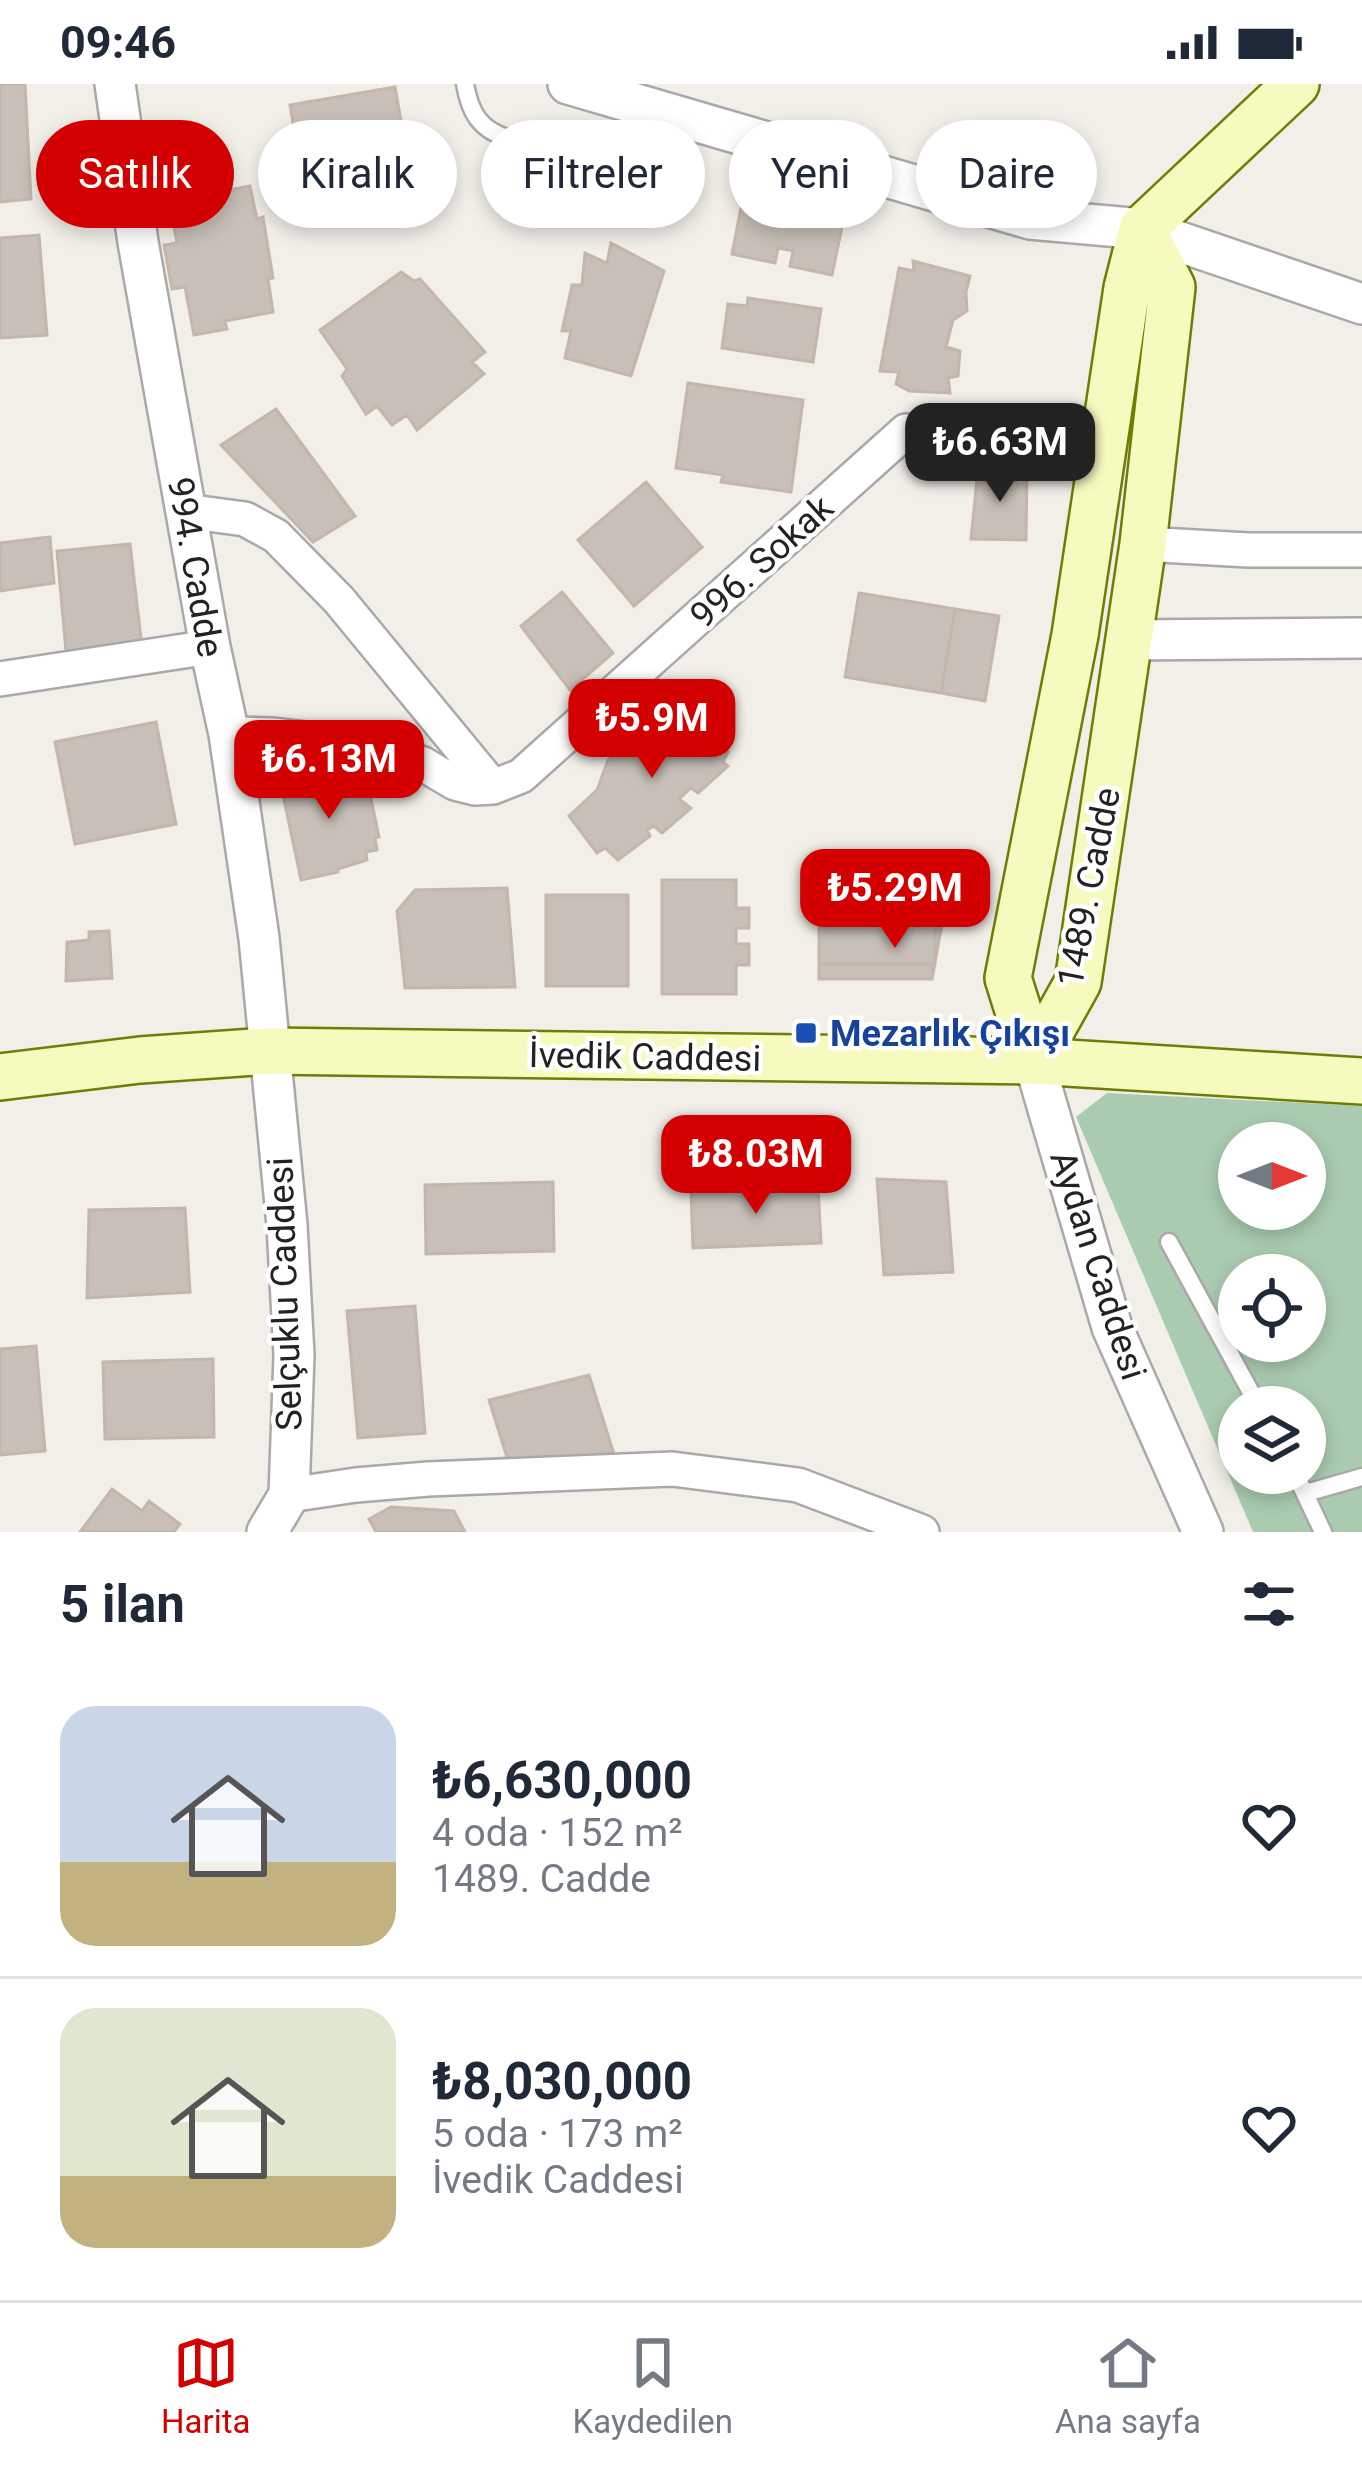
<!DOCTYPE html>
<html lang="tr">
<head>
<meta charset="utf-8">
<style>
  body { margin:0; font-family:Roboto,sans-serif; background:#f2f2f3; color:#1f2937; height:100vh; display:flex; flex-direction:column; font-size:45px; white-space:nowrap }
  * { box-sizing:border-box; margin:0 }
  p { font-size:39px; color:#747a83 }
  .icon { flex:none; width:66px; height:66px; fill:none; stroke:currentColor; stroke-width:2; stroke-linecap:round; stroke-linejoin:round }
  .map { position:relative; height:1448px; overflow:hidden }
  .details { display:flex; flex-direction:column; background:#fff; flex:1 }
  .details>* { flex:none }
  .hud { position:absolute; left:36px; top:36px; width:1290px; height:108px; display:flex; gap:24px }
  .needle { width:78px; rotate:90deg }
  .tools { position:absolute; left:1218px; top:1038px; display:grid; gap:24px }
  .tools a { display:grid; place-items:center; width:108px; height:108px; border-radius:50%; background:#fff; box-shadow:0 6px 18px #0003; font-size:60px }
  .price { position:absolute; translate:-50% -102px; padding:0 27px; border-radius:24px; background:#d40000; color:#fff; font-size:39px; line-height:78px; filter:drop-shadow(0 3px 6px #0008) }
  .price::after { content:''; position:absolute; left:50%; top:72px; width:36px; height:27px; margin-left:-18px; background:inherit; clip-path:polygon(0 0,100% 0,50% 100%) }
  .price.active { background:#222; color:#fff }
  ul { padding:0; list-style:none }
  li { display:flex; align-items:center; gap:36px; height:300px; padding:0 60px }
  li+li { border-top:3px solid #e0e1e3 }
  li span { display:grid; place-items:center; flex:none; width:336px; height:240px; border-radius:36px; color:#555 }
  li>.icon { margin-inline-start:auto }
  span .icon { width:144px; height:144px; fill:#fffc; stroke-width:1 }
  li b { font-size:51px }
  h2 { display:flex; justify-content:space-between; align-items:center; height:144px; padding:0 60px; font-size:51px }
  .pill { padding:0 42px; border-radius:54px; background:#fff; box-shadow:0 6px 18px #0003; font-size:42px; line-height:108px }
  .pill.active { background:#d40000; color:#fff }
  .status { display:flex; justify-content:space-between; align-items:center; height:84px; padding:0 60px; background:#fff; direction:ltr }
  .status svg { height:33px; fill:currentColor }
  .menu { display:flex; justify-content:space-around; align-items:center; height:168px; border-top:3px solid #e0e1e3; background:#fff; font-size:33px; color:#747a83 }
  .menu a { display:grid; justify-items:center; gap:6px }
  .menu .active { color:#d40000 }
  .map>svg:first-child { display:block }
</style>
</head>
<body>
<div class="status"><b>09:46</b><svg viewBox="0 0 49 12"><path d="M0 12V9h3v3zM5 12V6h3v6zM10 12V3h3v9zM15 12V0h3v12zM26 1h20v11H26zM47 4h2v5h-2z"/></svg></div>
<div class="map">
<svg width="1362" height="1448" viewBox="0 0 1362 1448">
  <rect width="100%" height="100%" fill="#f2efe9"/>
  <path fill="#aacbaf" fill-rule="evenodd" d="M1107,1009L1362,1022V1448H1253L1076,1033ZM1239,1059H1305V1125H1239ZM1239,1191H1305V1257H1239ZM1239,1323H1305V1389H1239Z"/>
  <path fill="#c7bfb8" stroke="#c4b6ab" stroke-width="3" d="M0,0H25L31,115L0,118Z
    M395,3L413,105L307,123L290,21Z
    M250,102L257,135L263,133L273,194L268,195L273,228L225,237L227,245L194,251L185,203L172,205L164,161L177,159L168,111L201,105L202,111Z
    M745,103L774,109L775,104L819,113L818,118L846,124L832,191L790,182L793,167L778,164L775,179L732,170Z
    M39,151L47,251L0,254V154Z
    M611,159L664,187L631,292L565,274L571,247H562L572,201H582L585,169L607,179Z
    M913,177L970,192L966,208L967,227L953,236L946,263L960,267L958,292L948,294L950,309L909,307L896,300L899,288L880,287L899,184L914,187Z
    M401,188L414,197L420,195L485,268L472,278L484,290L417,346L407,331L392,341L377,322L366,330L342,292L347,285L320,246Z
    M748,214L821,225L813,278L722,264L728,220L747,222Z
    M688,299L803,316L791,408L721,398L723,391L676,384Z
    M276,325L355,432L313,458L221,361Z
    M978,385L1027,386L1026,456L971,455Z
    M646,398L702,463L634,522L578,456Z
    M50,453L54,499L0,507V459Z
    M130,460L142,563L66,567L57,467Z
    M562,508L613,569L570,606L521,542Z
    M859,509L955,525L941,609L845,593Z
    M955,525L999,532L985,617L941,609Z
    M694,617L729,649L720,661L728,668L723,678L728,682L698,709L691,704L679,715L691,724L662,749L654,742L647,746L650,752L618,776L605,764L597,769L569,732L597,706L608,676Z
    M156,638L176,740L75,760L55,658Z
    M333,686L334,690L349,687L350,693L362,691L365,705H369L379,753L375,754L377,766L366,768L367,776L338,785V788L301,796L280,697Z
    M662,796H736V824H749V844H736V860H749V881H736V910H662Z
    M834,800H918V815H935V880H819V815H834Z
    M918,801H949L932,895H819V880H935V815H918Z
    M507,804L515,903L405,904L397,827L415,806Z
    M546,811H628V902H546Z
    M109,847L112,894L66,897L67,858L89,856V848Z
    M877,1095L946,1098L953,1188L884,1191Z
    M553,1098L554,1167L426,1170L425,1101Z
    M818,1102L821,1159L693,1164L691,1107Z
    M185,1124L190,1208L87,1214L89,1126Z
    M415,1222L425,1349L358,1354L347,1227Z
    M36,1262L45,1367L0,1371V1265Z
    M213,1275L214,1353L105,1355L103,1278Z
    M589,1291L614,1370L511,1386L489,1316Z
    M112,1405L142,1427L149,1417L180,1440L174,1448H80Z
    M391,1423L454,1427L465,1448H376L369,1435Z"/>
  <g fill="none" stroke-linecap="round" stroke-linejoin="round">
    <g stroke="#a9a9a9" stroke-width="21">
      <path id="service" d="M465,0C470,28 479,45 507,54L633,48L648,41L659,29
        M1169,1158L1259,1323
        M1295,1389L1323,1448
        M1306,1409L1362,1393"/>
    </g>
    <g stroke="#a9a9a9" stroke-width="38">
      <path id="minor" d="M185,427L245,435L276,452L339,516L493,703
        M1143,460L1248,466H1362
        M0,595L210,563
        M229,650L273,651L375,663L423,680L455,699L475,704L493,703L521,692L906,347
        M289,1411L356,1401L428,1395L672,1385L798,1401L922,1448"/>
    </g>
    <g stroke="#a9a9a9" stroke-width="44">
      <path id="tertiary" d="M115,0L138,158L210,563L229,650L259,854L287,1141L294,1271L289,1411L267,1448
        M568,0L1030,135L1142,145L1362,220
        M1129,556L1362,554
        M1034,977L1112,1243L1203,1448"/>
    </g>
    <g stroke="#707d05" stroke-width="50">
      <path id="secondary" d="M1034,977L1008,894L1075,551L1127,204L1142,145L1296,0
        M1034,977L1078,898L1143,460L1172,203L1142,145
        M0,993L140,976L268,967L1034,977L1362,997"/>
    </g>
    <use href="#service" stroke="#fff" stroke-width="16"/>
    <use href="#minor" stroke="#fff" stroke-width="33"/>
    <use href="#tertiary" stroke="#fff" stroke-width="39"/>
    <use href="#secondary" stroke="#f7fabf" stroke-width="45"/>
  </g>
  <rect fill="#1a4fb4" stroke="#fff" stroke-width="4.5" x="794" y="937" width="24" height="24" rx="6"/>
  <g text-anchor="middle" stroke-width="9" stroke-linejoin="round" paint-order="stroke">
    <g font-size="36" fill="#222" stroke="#fff">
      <text transform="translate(761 477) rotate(-42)" y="13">996. Sokak</text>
      <text transform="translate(196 483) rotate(80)" y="13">994. Cadde</text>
      <text transform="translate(1088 803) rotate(-79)" y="13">1489. Cadde</text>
      <text transform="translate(645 972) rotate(1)" y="13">İvedik Caddesi</text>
      <text transform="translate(1099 1181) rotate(72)" y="13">Aydan Caddesi</text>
      <text transform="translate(284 1210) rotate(-92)" y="13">Selçuklu Caddesi</text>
    </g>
    <g font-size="36" font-weight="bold" fill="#164399" stroke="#fff" text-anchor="start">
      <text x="830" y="962">Mezarlık Çıkışı</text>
    </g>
  </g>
</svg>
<div class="tools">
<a><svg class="needle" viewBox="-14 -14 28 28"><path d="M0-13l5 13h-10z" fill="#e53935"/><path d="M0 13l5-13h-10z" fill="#747a83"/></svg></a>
<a><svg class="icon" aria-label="locate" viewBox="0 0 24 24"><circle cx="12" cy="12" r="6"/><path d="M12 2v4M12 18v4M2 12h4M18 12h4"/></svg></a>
<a><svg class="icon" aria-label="layers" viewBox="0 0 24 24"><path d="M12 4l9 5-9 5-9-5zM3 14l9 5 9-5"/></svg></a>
</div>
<b class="price active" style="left:1000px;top:421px">₺6.63M</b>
<b class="price" style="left:652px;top:697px">₺5.9M</b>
<b class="price" style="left:329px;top:738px">₺6.13M</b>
<b class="price" style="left:895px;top:867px">₺5.29M</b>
<b class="price" style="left:756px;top:1133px">₺8.03M</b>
<div class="hud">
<a class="pill active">Satılık</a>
<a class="pill">Kiralık</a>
<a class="pill">Filtreler</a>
<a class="pill">Yeni</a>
<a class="pill">Daire</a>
</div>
</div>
<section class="details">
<h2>5 ilan<svg class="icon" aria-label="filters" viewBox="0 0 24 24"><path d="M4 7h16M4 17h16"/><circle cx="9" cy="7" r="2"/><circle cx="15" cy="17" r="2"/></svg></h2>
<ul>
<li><span style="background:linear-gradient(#c9d6e8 65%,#c2b280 0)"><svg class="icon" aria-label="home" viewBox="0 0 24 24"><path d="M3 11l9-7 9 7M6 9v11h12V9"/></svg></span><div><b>₺6,630,000</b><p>4 oda · 152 m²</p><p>1489. Cadde</p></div><svg class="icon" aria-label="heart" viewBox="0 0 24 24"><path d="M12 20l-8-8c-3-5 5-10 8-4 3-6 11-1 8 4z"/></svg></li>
<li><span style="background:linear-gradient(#dfe7d0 70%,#c2b280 0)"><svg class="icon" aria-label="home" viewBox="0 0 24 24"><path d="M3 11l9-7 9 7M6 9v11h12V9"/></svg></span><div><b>₺8,030,000</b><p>5 oda · 173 m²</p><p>İvedik Caddesi</p></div><svg class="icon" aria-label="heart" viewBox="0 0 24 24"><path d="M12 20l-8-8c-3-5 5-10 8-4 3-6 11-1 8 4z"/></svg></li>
</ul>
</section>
<nav class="menu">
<a class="active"><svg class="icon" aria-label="map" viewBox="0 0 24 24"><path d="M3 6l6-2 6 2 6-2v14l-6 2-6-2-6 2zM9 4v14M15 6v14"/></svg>Harita</a>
<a><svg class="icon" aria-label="saved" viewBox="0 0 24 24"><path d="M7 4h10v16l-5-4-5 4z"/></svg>Kaydedilen</a>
<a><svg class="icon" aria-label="home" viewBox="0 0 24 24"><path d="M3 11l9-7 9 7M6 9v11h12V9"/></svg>Ana sayfa</a>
</nav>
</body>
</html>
